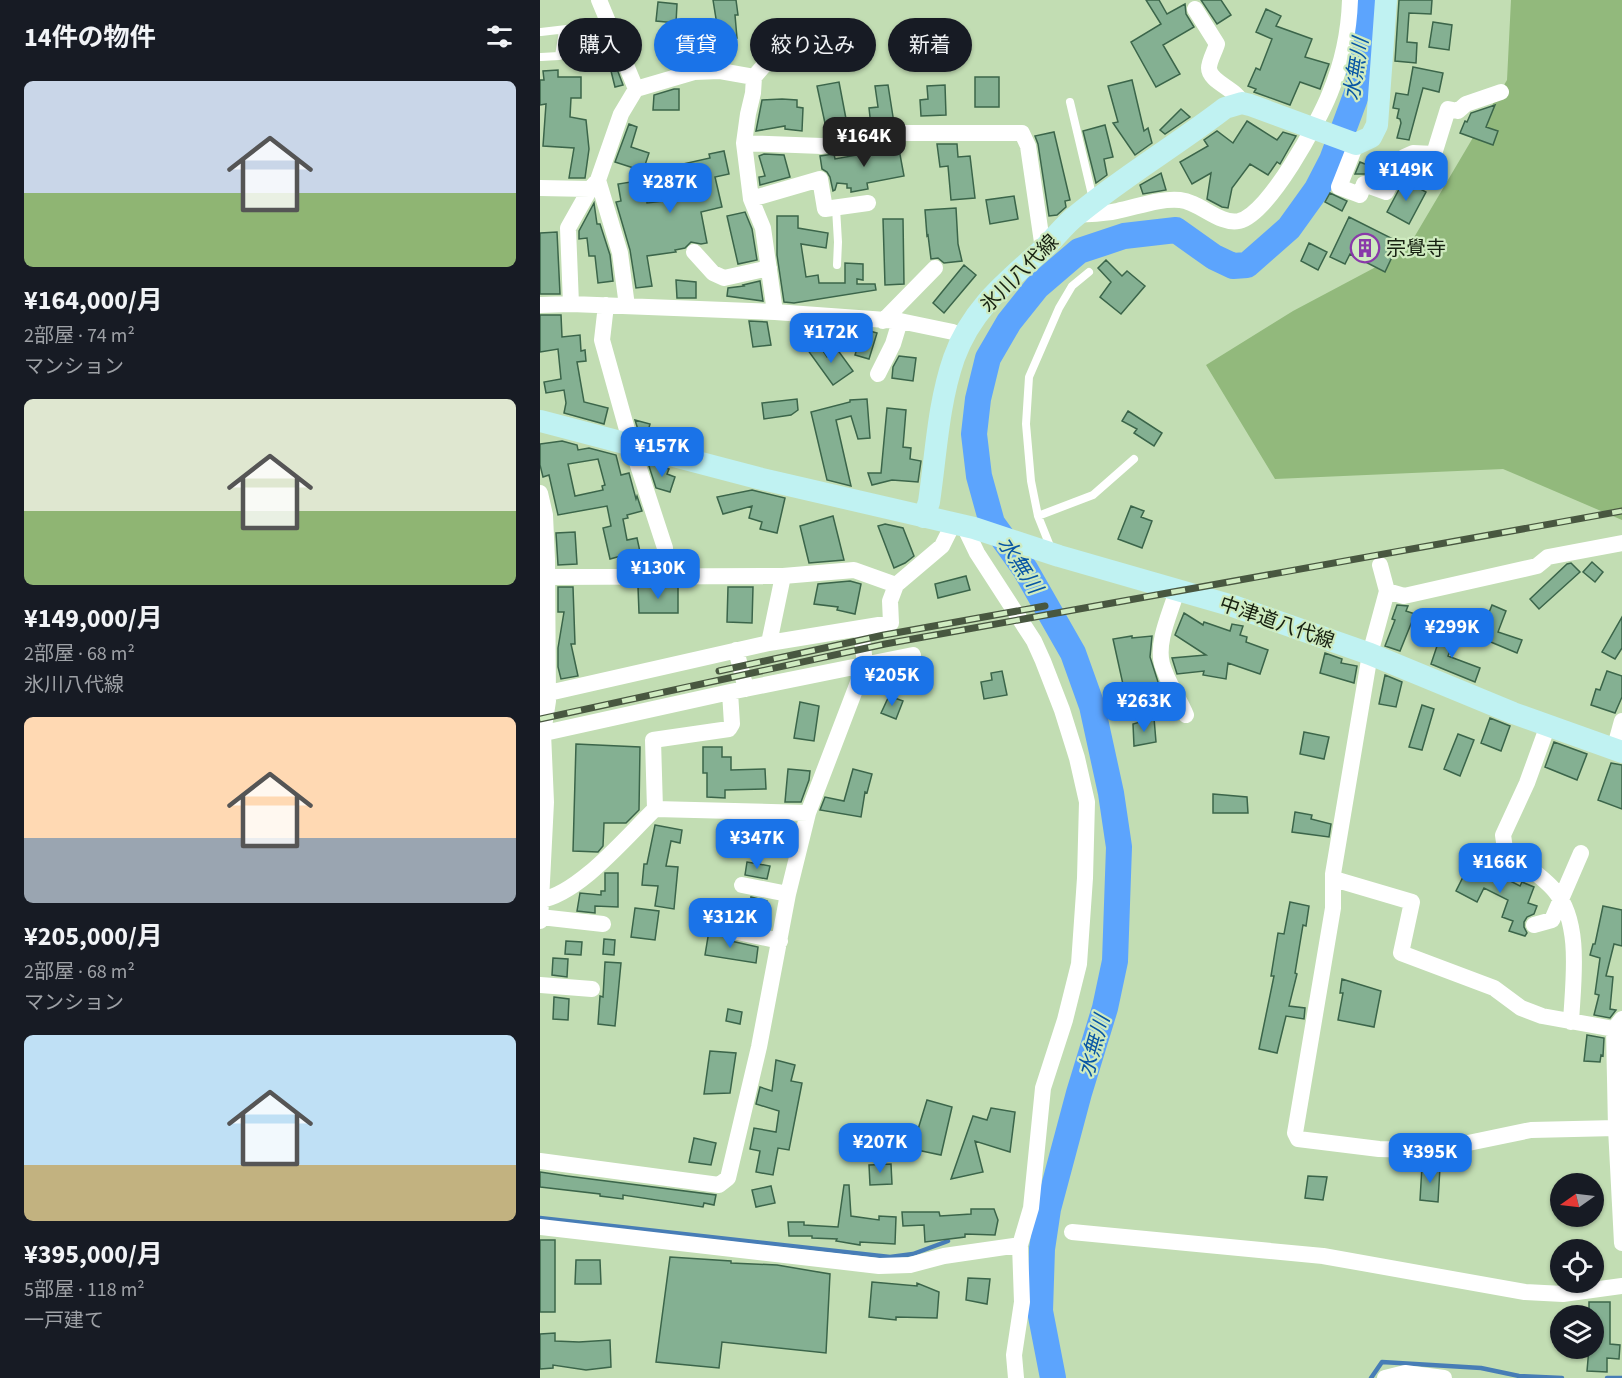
<!DOCTYPE html>
<html lang="ja">
<head>
<meta charset="utf-8">
<style>
  body { margin:0; font-family:"Source Sans 3","Noto Sans JP",sans-serif; background:#20242c; color:#f1f3f6; height:100vh; display:flex; flex-direction:column; font-size:22px; white-space:nowrap }
  * { box-sizing:border-box; margin:0 }
  p { font-size:20px; color:#9ea1a6 }
  .icon { flex:none; width:33px; height:33px; fill:none; stroke:currentColor; stroke-width:2; stroke-linecap:round; stroke-linejoin:round }
  .map { position:relative; flex:1; overflow:hidden }
  .panel { display:flex; flex-direction:column; background:#171b24; width:540px }
  .panel>* { flex:none }
  .guide { position:absolute; left:18px; top:18px; width:570px; height:54px; display:flex; gap:12px }
  .needle { width:39px; rotate:256deg }
  .controls { position:absolute; left:1010px; top:1173px; display:grid; gap:12px }
  .controls a { display:grid; place-items:center; width:54px; height:54px; border-radius:50%; background:#171b24; box-shadow:0 2px 4px #0004; font-size:30px }
  .price { position:absolute; translate:-50% -51px; padding:0 14px; border-radius:12px; background:#1a73e8; color:#fff; font-size:20px; line-height:39px; filter:drop-shadow(0 2px 3px #0008) }
  .price::after { content:''; position:absolute; left:50%; top:36px; width:18px; height:14px; margin-left:-9px; background:inherit; clip-path:polygon(0 0,100% 0,50% 100%) }
  .price.selected { background:#222; color:#fff }
  ul { padding:0; list-style:none }
  li { display:grid; align-content:center; gap:12px; height:318px; padding:0 24px }
  li span { display:grid; place-items:center; height:186px; border-radius:9px; color:#555 }
  li>.icon { margin-inline-start:auto }
  span .icon { width:108px; height:108px; fill:#fffc; stroke-width:1 }
  li b { font-size:26px }
  h2 { display:flex; justify-content:space-between; align-items:center; height:72px; padding:0 24px; font-size:26px }
  .pill { padding:0 21px; border-radius:27px; background:#171b24; box-shadow:0 2px 4px #0004; font-size:21px; line-height:54px }
  .pill.selected { background:#1a73e8; color:#fff }
  main { display:flex; flex:1; min-height:0 }
  .map>svg:first-child { display:block }
</style>
</head>
<body>
<main>
<section class="panel">
<h2>14件の物件<svg class="icon" aria-label="filters" viewBox="0 0 24 24"><path d="M4 7h16M4 17h16"/><circle cx="9" cy="7" r="2"/><circle cx="15" cy="17" r="2"/></svg></h2>
<ul>
<li><span style="background:linear-gradient(#c9d6e8 60%,#8fb573 0)"><svg class="icon" aria-label="home" viewBox="0 0 24 24"><path d="M3 11l9-7 9 7M6 9v11h12V9"/></svg></span><div><b>¥164,000/月</b><p>2部屋 · 74 m²</p><p>マンション</p></div></li>
<li><span style="background:linear-gradient(#dfe7d0 60%,#8fb573 0)"><svg class="icon" aria-label="home" viewBox="0 0 24 24"><path d="M3 11l9-7 9 7M6 9v11h12V9"/></svg></span><div><b>¥149,000/月</b><p>2部屋 · 68 m²</p><p>氷川八代線</p></div></li>
<li><span style="background:linear-gradient(#ffd9b3 65%,#9aa5b1 0)"><svg class="icon" aria-label="home" viewBox="0 0 24 24"><path d="M3 11l9-7 9 7M6 9v11h12V9"/></svg></span><div><b>¥205,000/月</b><p>2部屋 · 68 m²</p><p>マンション</p></div></li>
<li><span style="background:linear-gradient(#bfe0f5 70%,#c2b280 0)"><svg class="icon" aria-label="home" viewBox="0 0 24 24"><path d="M3 11l9-7 9 7M6 9v11h12V9"/></svg></span><div><b>¥395,000/月</b><p>5部屋 · 118 m²</p><p>一戸建て</p></div></li>
</ul>
</section>
<div class="map">
<svg width="1082" height="1378" viewBox="0 0 1082 1378">
  <rect width="100%" height="100%" fill="#c2ddb3"/>
  <path fill="#92b97c" d="M971,0H1082V520L963,469L735,479L666,365L753,311L866,251L967,80Z"/>
  <g fill="none" stroke-linecap="round" stroke-linejoin="round">
    <path stroke="#477db6" stroke-width="4.5" d="M0,1218L350,1257L373,1254L408,1241
      M492,1247L502,1249
      M831,1378L842,1362L941,1368L979,1376L1022,1378
      M1067,1378H1082"/>
    <path stroke="#5ca4fd" stroke-width="26" d="M513,1378L500,1311L502,1249L508,1209L539,1093L565,1008L575,961L579,847L571,793L552,706L533,653L485,569L452,523L439,476L434,434L438,399L448,358L469,322L497,287L539,251L584,236L636,230L674,257L693,266L707,265L749,228L777,189L792,160L818,90L825,0"/>
  </g>
  <path fill="#84b092" stroke="#3b654a" stroke-width="1.5" fill-rule="evenodd" d="M173,0H196L198,15H195L197,38L175,41L173,26L177,25Z
    M606,0H619L627,14L645,4L646,14L654,27L623,45L640,74L616,87L591,42L621,24Z
    M661,0H681L691,15L677,24Z
    M859,0H892L891,14L869,13L867,42L877,43L876,63L855,61Z
    M118,2L137,4L136,23L116,21Z
    M726,9L741,16L736,26L772,39L765,57L789,64L780,89L760,82L750,105L714,92L716,89L708,86L716,68L720,70L732,39L716,32Z
    M893,22L912,25L909,50L889,47Z
    M873,67L903,73L899,92L883,88L869,140L857,138L861,123L860,119L857,118L859,109L853,108L856,93L868,95Z
    M77,69L83,85L75,87L71,71Z
    M18,70V77H41V98H31L30,117L46,120L49,149L45,178H29L34,148L3,146L6,104L0,105V80H4L3,71Z
    M435,77H459V107H435Z
    M592,80L604,131L608,128L612,143L595,155L573,123L578,122L568,86Z
    M299,82L307,124L286,128L277,86Z
    M348,85L354,123L331,126L329,108L338,107L335,86Z
    M405,85L406,115L381,116L380,100L388,99L387,86Z
    M134,89H139V110H113L114,95Z
    M242,99L257,100V107L263,108L262,131L245,129V126L216,131L222,100Z
    M955,105L946,127L958,131L953,145L920,133L925,121L927,122L931,113Z
    M641,109L650,117L625,134L620,130Z
    M707,121L737,140L743,132L756,136L740,164L737,162L728,175L710,164L692,188L688,208L682,207L667,199L671,173L652,184L640,162L668,146L664,140L677,131L693,143Z
    M89,124L97,127L91,147L109,153L103,171L75,162Z
    M565,125L573,157L564,159L567,175L556,183L543,131Z
    M514,132L530,200L525,201L526,207L517,215L509,216L498,144L495,136Z
    M348,144L349,150L359,149L364,176L327,183L328,189L311,192V188H307V184L297,183L295,190L293,191L290,177L287,172L282,169L280,156L294,154L295,159L334,152L333,147Z
    M397,144H417L418,157L430,156L435,198L411,200L408,166L400,167Z
    M184,151L189,174L175,177L182,207L161,212L167,243L161,244L151,242L145,248L135,250L136,252L107,256L112,286L96,288L90,250L76,202L81,201L78,184L103,180L107,203L141,199L134,166L170,158L169,154Z
    M224,154L244,155L250,177L220,185L219,177L225,176L219,156Z
    M820,162L830,166L827,174H815Z
    M621,173L626,190L603,194L600,185Z
    M864,180L886,192L869,224L847,212Z
    M790,193L807,201L802,211L785,202Z
    M474,196L478,219L450,224L446,200Z
    M54,203L57,224H60L70,255L73,281L58,283L55,256H49L47,238L39,239V231Z
    M416,208L418,244L422,261L404,263L398,258L391,259L388,235L387,236L385,210Z
    M205,212L212,229L217,260L198,264L187,216Z
    M237,216H258V228L288,233L286,248L261,244L266,277L278,275L279,283H305V263L323,264V280L317,279V284H335L336,290L254,303L244,302L237,255Z
    M809,217L859,242L845,272L810,254L805,264L790,257Z
    M343,219H363L364,284L345,285Z
    M17,232L20,294H0V233Z
    M769,243L787,252L778,270L761,261Z
    M566,260L582,276L587,271L605,286L581,314L560,297L571,282L558,268Z
    M424,265L436,275L404,313L393,303Z
    M136,280L156,282V298H137Z
    M220,281L223,301L187,296L188,288L204,286L203,285Z
    M0,315H21L22,337L40,335L41,351L45,350L46,361L37,362L44,402L68,408L64,424L24,413L26,403L24,390L6,393L4,382L21,379L18,349L0,352Z
    M209,321L227,322L231,345L213,347Z
    M268,325H271L278,335L267,343L259,332Z
    M323,329L337,333L329,359L315,355Z
    M277,342L287,357L297,349L313,371L293,385L267,349Z
    M359,356L376,358L373,381L352,378L353,367Z
    M257,399L258,410L251,415L224,419L222,403Z
    M327,399L330,438L318,439L311,416L296,420L311,486L287,480L271,412L310,402V400Z
    M347,408L366,410L363,447L371,448L370,459L381,461L378,482L352,480L332,485L328,473H341Z
    M588,411L622,433L614,446L594,433L597,429L582,421Z
    M95,420L110,424L107,435L99,433Z
    M22,441L37,445L38,450L49,448L76,455L81,475L89,473L96,499L97,496L102,511L87,515L88,518L83,519L87,540L97,538L102,561L95,566H84L81,556L70,559L63,528L71,526L67,506L18,515L9,475L3,477L0,465V444ZM58,459L65,485L62,486L63,490L35,496L28,464Z
    M108,463L129,469L127,474L135,477L130,492L116,488Z
    M212,490L245,498L237,533L220,529L222,522L209,518L212,506L183,514L177,497Z
    M591,506L604,511L601,517L612,521L602,548L578,539Z
    M293,516L304,560L269,563L260,526Z
    M345,524L363,528L374,556L365,563L354,568L338,526Z
    M35,532L37,564L18,565L16,533Z
    M1052,562L1063,572L1055,582L1043,572Z
    M1031,563L1040,572L999,609L990,599L1027,564Z
    M426,576L430,590L398,598L395,584Z
    M310,581L321,584L315,614L297,610L298,607L274,604L278,584Z
    M18,587H33L35,644H31L38,676L21,679L18,667V648L24,612H18Z
    M98,587H138V613H99Z
    M188,587H213L212,623L187,622Z
    M857,605L868,606L866,611L875,614L860,651L845,646L855,620L852,619Z
    M952,605L966,611L958,632L982,640L977,653L934,635L941,618L946,620Z
    M644,613L663,625L664,622L690,631L692,624L703,626L700,635L707,637L706,642L728,650L720,674L688,663L686,679L663,675L664,671L637,674L632,658L666,655L635,635Z
    M1082,617V648L1075,659L1062,652Z
    M902,631L916,636L908,656L940,668L935,682L891,664Z
    M592,636V638L612,636L610,657L619,685L584,689L573,639Z
    M785,653L802,659L801,663L817,666L814,683L780,673Z
    M462,671L467,695L444,699L441,682L452,680L451,673Z
    M1067,671L1082,676V697L1075,713L1051,705L1056,689L1060,690Z
    M845,675L862,682L856,707L839,704Z
    M349,696L363,701L356,719L341,713Z
    M260,702L279,706L274,741L254,738Z
    M882,705L894,709L882,750L869,747Z
    M614,718L616,742L594,746L593,724Z
    M950,718L970,726L961,751L941,743Z
    M764,732L789,737L784,759L760,754Z
    M918,734L934,740L920,776L904,769Z
    M1014,742L1047,754L1037,780L1005,767Z
    M36,744L100,747L99,810L86,823H64L63,846L58,852L33,851Z
    M163,747H182V757H191V770L225,769L226,789L185,790V798L167,797V773H163Z
    M1071,763L1082,765V809L1058,800Z
    M248,769L270,771L269,780L261,802H245Z
    M313,769L332,774L327,793L325,792L321,817L280,810L285,797L304,801Z
    M673,794L707,797L708,813H673Z
    M755,812L772,815L771,819L791,824L789,837L752,832Z
    M188,821L200,822L199,824L228,826V840L217,839V843L186,840Z
    M115,825L142,830L140,843L131,841L126,866L138,867L134,909L115,906L118,886L102,885L104,864H107Z
    M931,861L980,886L982,882L994,887L988,903L997,906L994,914L987,917L984,922V927L987,933L985,936L969,931L973,921L962,917L968,900L944,888L937,902L916,891Z
    M207,862L230,866L227,879L205,875Z
    M65,873H78V907L55,906V913L37,911L40,893L61,895V891H65Z
    M211,897L227,901L223,921L207,918Z
    M750,902L769,906L766,926L763,925L755,973L757,974L749,1006L765,1008L764,1019L746,1016L737,1053L719,1049L734,976H731L738,933L744,934Z
    M1063,906L1082,910V946L1074,944L1066,976L1073,977L1070,1009L1076,1010L1070,1018L1054,1015L1059,995L1055,994L1060,958L1050,955L1053,944H1055Z
    M95,908L119,911L115,940L91,937Z
    M169,931L183,934L191,941L218,947L216,963L165,955Z
    M64,939L75,940L74,955L63,954Z
    M26,941L42,942L41,955L25,954Z
    M13,958L28,959L27,977L12,975Z
    M65,962L81,963L75,1026L58,1024L60,996L63,997Z
    M802,979L841,991L834,1027L798,1020L803,993H800Z
    M14,997L29,999L28,1020L13,1019Z
    M188,1009L202,1012L200,1024L186,1021Z
    M1047,1035L1064,1038L1063,1056L1061,1055L1060,1062L1044,1061Z
    M170,1051L196,1053L190,1093L164,1094Z
    M236,1060L255,1065L251,1081L262,1083L249,1150L238,1148L233,1175L216,1172L220,1151L210,1149L214,1128L236,1132L239,1111L216,1104L220,1087L232,1091Z
    M387,1100L412,1107L401,1155L372,1149Z
    M451,1108L475,1112L470,1152L435,1141L443,1172L411,1179L433,1116L447,1120Z
    M154,1138L176,1143L171,1165L149,1162Z
    M351,1164L352,1184L330,1185L329,1165Z
    M882,1166L900,1167L898,1202L880,1200Z
    M0,1172L27,1176L176,1195L174,1205L164,1203L163,1207L83,1195V1199L60,1196V1194L0,1187Z
    M768,1176L787,1177L783,1200L765,1198Z
    M304,1185H309L311,1216L339,1220V1216L356,1217L355,1244L320,1242V1245L296,1241L297,1239L272,1238V1236H249L248,1222H264V1225L298,1227Z
    M231,1186L235,1203L216,1207L212,1190Z
    M431,1209H454L458,1220L455,1235L425,1234V1237L385,1242L384,1225L363,1226L362,1212H399L400,1216L431,1214Z
    M0,1240H15V1312H0Z
    M130,1257L191,1261V1263L237,1265L290,1274L286,1353L182,1342L179,1368L116,1362Z
    M36,1260H60L61,1284H35Z
    M428,1278L450,1279L447,1304L426,1300Z
    M332,1282L377,1286V1283L399,1292L397,1318L356,1317V1320L329,1317Z
    M1049,1302H1070V1344L1080,1345L1079,1359L1067,1358V1372L1047,1371L1049,1348H1053V1316H1049Z
    M15,1333V1341L39,1342L70,1340L71,1367L46,1370L13,1365V1368L0,1369V1334Z"/>
  <g fill="none" stroke-linecap="round" stroke-linejoin="round">
    <path stroke="#fff" stroke-width="8" d="M1,32L69,24
      M1,57L19,56L23,31
      M530,102L553,199
      M296,208L298,242L297,265
      M498,516L553,495L594,459
      M512,551L498,516L491,481L486,424L489,377L519,308L532,286L549,272"/>
    <path stroke="#fff" stroke-width="16" d="M59,0L96,89
      M655,9L677,44C675,51 669,61 669,68C669,82 697,89 702,103
      M204,143L208,114L213,93L214,77L226,63
      M816,144L799,187L820,195L824,184L846,192L864,157L873,153L894,154L908,109L918,111L926,104L961,92
      M0,188L50,189
      M211,199L280,179L285,209L328,203
      M536,215C550,214 564,214 577,211C597,207 620,198 640,200C660,202 679,225 699,221C729,214 779,121 790,93C802,64 809,31 810,0
      M154,252L173,273L184,278L229,268
      M31,304L28,228L50,189L58,180
      M0,305L31,304L235,312L360,321L413,332
      M66,305L62,340L91,444L125,548L121,560L98,577
      M87,306L80,253L58,180L81,114L96,89L154,72L180,71L214,77
      M235,312L223,228L211,199L204,143L282,146L351,133H482L488,146L503,249
      M343,321L395,268
      M338,374L353,344L360,321
      M0,493L5,515L7,559L8,701L3,733L6,802L0,921
      M424,526L437,553L494,641L503,661L522,710L537,758L547,802L545,878L539,964L525,1020L503,1088L491,1208L480,1245L482,1302L474,1355L476,1378
      M840,565L847,591L830,654L793,874V908L755,1133L758,1139L839,1149L874,1150L909,1147L991,1130L1076,1128
      M7,577L243,576L314,570L356,585
      M637,590C631,612 616,641 622,664C627,682 639,698 646,715
      M847,591L864,596L997,566L1008,557L1082,543
      M229,643L243,576
      M196,650L206,689
      M0,695L229,643L351,623L350,601L356,585L402,546L413,524
      M1008,725L987,783L963,835L965,849C979,861 1004,877 1015,891C1042,923 1033,982 1031,1022
      M0,734L190,692L373,655
      M1074,750L1082,721
      M115,809L268,813
      M794,879L872,902L861,953L954,988L981,1008L1002,1016L1074,1029
      M202,885L248,894
      M0,900C38,895 87,836 115,809L113,740L189,729L192,724L190,692
      M0,917L63,924
      M994,925L1012,920L1041,853
      M193,931L240,941
      M0,985L52,989
      M1082,1019L1074,1029L1076,1128L1082,1243
      M0,1161L179,1185L188,1178L219,1047L248,894L268,813L325,664L321,628
      M0,1227L339,1266L370,1265L404,1256L480,1245
      M532,1232L783,1256L985,1292L1023,1294L1082,1286
      M845,1378L865,1373L904,1378"/>
    <path stroke="#c0f2f2" stroke-width="22" d="M0,421L218,478L434,528L519,556L693,606L830,654L973,713L1082,752
      M384,517L389,502C396,455 398,404 414,358C431,310 465,283 502,250C514,239 524,225 537,215C584,176 637,145 685,108L702,103L710,105L816,144L831,137L837,125L846,0"/>
    <g stroke="#485740" stroke-width="7">
      <path id="rail" d="M179,671L344,635L505,606
        M0,719L345,644L1082,511"/>
    </g>
    <use href="#rail" stroke="#cfebc0" stroke-width="4.5" stroke-dasharray="14" stroke-linecap="butt"/>
  </g>
  <defs>
    <g id="building-ring" transform="scale(1.5)"><circle r="9.5" fill="#cfebc0" stroke="#8939a9" stroke-width="1.5"/><path d="M-4-6H4V6H1V3H-1V6H-4ZM-2.5-4.3h1.7v1.8h-1.7ZM.8-4.3h1.7v1.8H.8ZM-2.5-1h1.7V.8h-1.7ZM.8-1h1.7V.8H.8Z" fill="#8939a9"/></g>
  </defs>
  <g fill-rule="evenodd">
    <use href="#building-ring" x="825" y="248"/>
  </g>
  <g text-anchor="middle" stroke-width="4.5" stroke-linejoin="round" paint-order="stroke">
    <g font-size="20" fill="#172111" stroke="#cfebc0" text-anchor="start">
      <text x="846" y="255">宗覺寺</text>
    </g>
    <g font-size="20" fill="#172111" stroke="#cfebc0">
      <text transform="translate(479 273) rotate(-45)" y="7">氷川八代線</text>
      <text transform="translate(737 622) rotate(19)" y="7">中津道八代線</text>
    </g>
    <g font-size="21" font-style="italic" fill="#0856a4" stroke="#cfebc0">
      <text transform="translate(816 69) rotate(-81)" y="7">水無川</text>
      <text transform="translate(480 565) rotate(57)" y="7">水無川</text>
      <text transform="translate(554 1046) rotate(-74)" y="7">水無川</text>
    </g>
  </g>
</svg>
<div class="controls">
<a><svg class="needle" viewBox="-14 -14 28 28"><path d="M0-13l5 13h-10z" fill="#e53935"/><path d="M0 13l5-13h-10z" fill="#9ea1a6"/></svg></a>
<a><svg class="icon" aria-label="locate" viewBox="0 0 24 24"><circle cx="12" cy="12" r="6"/><path d="M12 2v4M12 18v4M2 12h4M18 12h4"/></svg></a>
<a><svg class="icon" aria-label="layers" viewBox="0 0 24 24"><path d="M12 4l9 5-9 5-9-5zM3 14l9 5 9-5"/></svg></a>
</div>
<b class="price selected" style="left:324px;top:168px">¥164K</b>
<b class="price" style="left:866px;top:202px">¥149K</b>
<b class="price" style="left:130px;top:214px">¥287K</b>
<b class="price" style="left:291px;top:364px">¥172K</b>
<b class="price" style="left:122px;top:478px">¥157K</b>
<b class="price" style="left:118px;top:600px">¥130K</b>
<b class="price" style="left:912px;top:659px">¥299K</b>
<b class="price" style="left:352px;top:707px">¥205K</b>
<b class="price" style="left:604px;top:733px">¥263K</b>
<b class="price" style="left:217px;top:870px">¥347K</b>
<b class="price" style="left:960px;top:894px">¥166K</b>
<b class="price" style="left:190px;top:949px">¥312K</b>
<b class="price" style="left:340px;top:1174px">¥207K</b>
<b class="price" style="left:890px;top:1184px">¥395K</b>
<div class="guide">
<a class="pill">購入</a>
<a class="pill selected">賃貸</a>
<a class="pill">絞り込み</a>
<a class="pill">新着</a>
</div>
</div>
</main>
</body>
</html>
